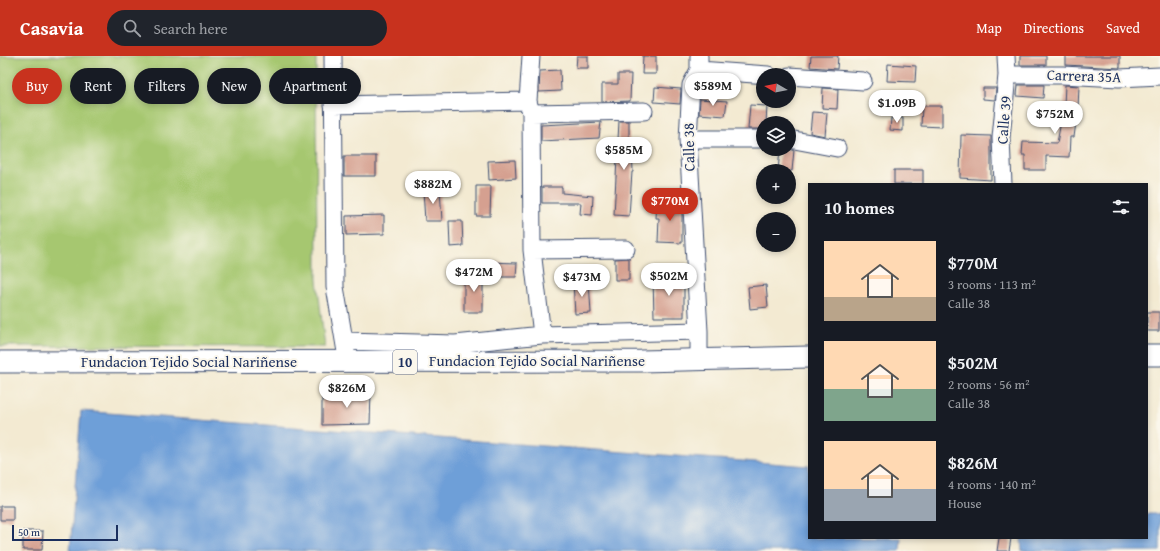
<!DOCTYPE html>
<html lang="en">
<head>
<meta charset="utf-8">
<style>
  body { margin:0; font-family:"Gentium Book Plus",serif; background:#20242c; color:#f1f3f6; height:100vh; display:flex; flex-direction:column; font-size:15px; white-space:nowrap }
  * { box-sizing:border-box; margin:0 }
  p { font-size:13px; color:#9ea1a6 }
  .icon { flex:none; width:22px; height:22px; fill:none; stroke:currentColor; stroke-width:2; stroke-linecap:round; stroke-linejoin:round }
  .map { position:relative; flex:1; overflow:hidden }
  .side { position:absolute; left:808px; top:127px; width:340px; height:356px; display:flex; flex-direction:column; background:#171b24; border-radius:0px; box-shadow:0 2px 6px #0003 }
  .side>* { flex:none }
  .hud { position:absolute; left:12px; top:12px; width:380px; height:36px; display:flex; gap:8px }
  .needle { width:26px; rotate:279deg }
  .fabs { position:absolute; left:756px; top:12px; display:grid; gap:8px }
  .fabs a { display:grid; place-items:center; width:40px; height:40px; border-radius:50%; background:#171b24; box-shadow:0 2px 6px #0003; font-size:20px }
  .scale { position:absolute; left:12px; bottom:10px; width:106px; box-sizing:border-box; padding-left:4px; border:2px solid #1b2f5e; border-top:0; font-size:11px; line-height:14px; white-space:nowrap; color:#1b2f5e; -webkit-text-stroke:3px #fbf7ec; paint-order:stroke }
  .price { position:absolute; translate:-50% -34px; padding:0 9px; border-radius:14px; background:#fff; color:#222; font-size:13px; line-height:26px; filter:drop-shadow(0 1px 2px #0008) }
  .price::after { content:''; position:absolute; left:50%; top:24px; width:12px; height:9px; margin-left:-6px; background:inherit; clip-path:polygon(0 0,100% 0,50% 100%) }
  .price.on { background:#c8321e; color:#fff }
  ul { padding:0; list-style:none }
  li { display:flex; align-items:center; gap:12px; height:100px; padding:0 16px }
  li span { display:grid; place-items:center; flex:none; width:112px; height:80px; border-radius:0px; color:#555 }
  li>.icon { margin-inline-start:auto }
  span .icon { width:48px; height:48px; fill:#fffc; stroke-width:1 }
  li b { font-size:17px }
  h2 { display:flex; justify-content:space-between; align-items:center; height:48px; padding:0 16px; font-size:17px }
  .chip { padding:0 14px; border-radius:18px; background:#171b24; box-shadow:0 2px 6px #0003; font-size:14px; line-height:36px }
  .chip.on { background:#c8321e; color:#fff }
  header { display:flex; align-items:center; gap:24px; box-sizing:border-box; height:56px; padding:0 20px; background:#c8321e; color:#fff }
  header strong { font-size:19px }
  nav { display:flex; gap:22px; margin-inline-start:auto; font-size:14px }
  .search { width:280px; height:36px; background:#20242c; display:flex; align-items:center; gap:10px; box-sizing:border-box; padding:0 14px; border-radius:22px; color:#9ea1a6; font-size:15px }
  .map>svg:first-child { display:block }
</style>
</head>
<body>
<header>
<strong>Casavia</strong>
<div class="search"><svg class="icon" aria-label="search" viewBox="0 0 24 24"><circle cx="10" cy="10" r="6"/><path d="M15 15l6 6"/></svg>Search here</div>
<nav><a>Map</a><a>Directions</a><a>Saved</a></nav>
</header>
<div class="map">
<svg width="1160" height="495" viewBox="0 0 1160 495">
  <rect width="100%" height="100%" fill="#fbf7ec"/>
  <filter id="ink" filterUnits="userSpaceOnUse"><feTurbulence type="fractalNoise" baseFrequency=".025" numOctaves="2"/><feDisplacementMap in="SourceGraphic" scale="8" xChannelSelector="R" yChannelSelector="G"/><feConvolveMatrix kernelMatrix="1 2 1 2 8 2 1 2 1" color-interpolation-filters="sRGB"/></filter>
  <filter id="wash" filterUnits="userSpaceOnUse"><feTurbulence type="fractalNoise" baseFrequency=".012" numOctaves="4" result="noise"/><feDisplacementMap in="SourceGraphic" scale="16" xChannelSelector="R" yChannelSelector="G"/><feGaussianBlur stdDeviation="0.9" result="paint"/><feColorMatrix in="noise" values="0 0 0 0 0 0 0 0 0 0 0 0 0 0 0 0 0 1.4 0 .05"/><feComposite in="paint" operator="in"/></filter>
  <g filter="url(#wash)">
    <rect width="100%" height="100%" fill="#f3ead2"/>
    <path fill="#a6c76f" stroke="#607b66" d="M0,0H316L317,224L325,291L0,290Z"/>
    <path fill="#6e9fd8" stroke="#44679b" d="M81,355L809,410V482H901L900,495H70Z
      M1147,458H1160V495H1022L1021,482H1147Z"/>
    <g id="blocks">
      <path fill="#d5a090" d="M577,0H588V12H576Z
        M643,0H656V18H642Z
        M811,0H838L837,13L810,11Z
        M1020,0H1046V9H1020Z
        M1066,0H1120V12L1066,9Z
        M888,8L916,10L915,26L887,25Z
        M560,14L561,35L539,36L540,15Z
        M618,18H631L630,45L602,46V28H618Z
        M1018,29H1044L1043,42L1017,40Z
        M1065,29L1079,30L1078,52L1074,81H1070L1069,101L1046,100V114H1025V99H1022L1023,86L1057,87L1064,49Z
        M655,31L681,33L680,48L654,46Z
        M823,32L838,33L837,53L822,52Z
        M983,32H996L995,44L983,43Z
        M700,43L727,45L725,60L699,58Z
        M750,49L767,50L766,67H763V73H748Z
        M922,50H942V71L921,70Z
        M812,56L827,57L825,80L810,77Z
        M891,62H903V75L890,74Z
        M619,65H629V92L632,91L633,116H632L629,160L614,159Z
        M601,66L599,82L541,85V69Z
        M961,79L991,80V124L960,122Z
        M780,93L794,94L792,115H778Z
        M344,100H376V120H344Z
        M515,104L516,122L489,124L488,105Z
        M894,114H923V128H894Z
        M476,130H491L490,160H476Z
        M542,131H562V137L593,140L592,159L580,158L581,147H542Z
        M440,133L442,165H425L423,134Z
        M657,145L682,147V187L658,186L659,162H656Z
        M384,159V178L346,179V160Z
        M449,165H462L463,190L450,191Z
        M629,202V224H615V203Z
        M487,206L517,207L516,221H488Z
        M464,218H483V256H464Z
        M684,221V261H654L653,222Z
        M589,225L591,257L575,258L573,226Z
        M766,229L768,251L750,253L748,231Z
        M1147,256H1159V275H1147Z
        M371,336L370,368L322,369V340Z
        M0,450H13V464H0Z
        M23,475H43L42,494H23Z
        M999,482H1011L1009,495H997Z"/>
    </g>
  </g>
  <g filter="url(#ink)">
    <use href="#blocks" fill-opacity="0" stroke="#3b4b6f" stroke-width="1"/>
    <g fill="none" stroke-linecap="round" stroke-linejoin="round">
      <g stroke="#3b4b6f" stroke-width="19">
        <path id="minor" d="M333,0L335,231L346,296
          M531,0L528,45L531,57L532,194L542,279
          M699,0V14L691,29L688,83L699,275V304
          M699,14L768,19
          M1007,19H1062L1119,22L1160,20
          M789,20L863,25
          M333,49L528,45
          M531,57L644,55
          M688,83H763
          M789,83L837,92
          M1003,128L1001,82L1007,19L1006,0
          M532,194L626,193
          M345,285L455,288L542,279L699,275"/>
      </g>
      <g stroke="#3b4b6f" stroke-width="23">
        <path id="major" d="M1147,299H1160
          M0,306L641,305L809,301"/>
      </g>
      <use href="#minor" stroke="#fff" stroke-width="17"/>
      <use href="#major" stroke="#fff" stroke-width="21"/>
    </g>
  </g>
  <g text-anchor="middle" stroke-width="4" stroke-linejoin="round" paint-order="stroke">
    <rect fill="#fbf7ec" stroke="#5e6b89" stroke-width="1" x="393" y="294" width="24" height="24" rx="3"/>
    <g font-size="14" font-weight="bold" fill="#1b2f5e">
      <text x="405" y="311">10</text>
    </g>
    <g font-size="15" fill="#1b2f5e" stroke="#fbf7ec">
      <text transform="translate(1084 20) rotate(2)" y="5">Carrera 35A</text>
      <text transform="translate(1004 64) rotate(-86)" y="5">Calle 39</text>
      <text transform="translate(689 91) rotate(-91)" y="5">Calle 38</text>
      <text x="537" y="310">Fundacion Tejido Social Nariñense</text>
      <text x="189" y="311">Fundacion Tejido Social Nariñense</text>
    </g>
  </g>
</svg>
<div class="fabs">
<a><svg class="needle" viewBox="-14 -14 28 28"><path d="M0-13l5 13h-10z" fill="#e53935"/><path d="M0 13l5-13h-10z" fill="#9ea1a6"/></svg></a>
<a><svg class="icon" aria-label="layers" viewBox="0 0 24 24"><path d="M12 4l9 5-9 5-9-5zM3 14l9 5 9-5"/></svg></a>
<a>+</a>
<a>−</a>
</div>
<div class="scale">50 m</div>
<b class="price" style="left:713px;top:51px">$589M</b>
<b class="price" style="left:897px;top:68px">$1.09B</b>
<b class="price" style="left:1055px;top:79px">$752M</b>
<b class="price" style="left:624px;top:115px">$585M</b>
<b class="price" style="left:433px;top:149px">$882M</b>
<b class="price on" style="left:670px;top:166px">$770M</b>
<b class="price" style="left:474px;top:237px">$472M</b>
<b class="price" style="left:669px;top:241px">$502M</b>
<b class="price" style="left:582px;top:242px">$473M</b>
<b class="price" style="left:347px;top:353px">$826M</b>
<div class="hud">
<a class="chip on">Buy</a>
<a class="chip">Rent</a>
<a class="chip">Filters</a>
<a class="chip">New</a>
<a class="chip">Apartment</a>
</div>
<section class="side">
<h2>10 homes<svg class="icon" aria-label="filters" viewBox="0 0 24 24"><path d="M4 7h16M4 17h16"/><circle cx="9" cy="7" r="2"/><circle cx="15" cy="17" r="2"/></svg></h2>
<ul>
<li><span style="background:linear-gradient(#ffd9b3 70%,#b9a48a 0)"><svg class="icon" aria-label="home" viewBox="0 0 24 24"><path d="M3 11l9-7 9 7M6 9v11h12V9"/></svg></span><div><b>$770M</b><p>3 rooms · 113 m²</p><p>Calle 38</p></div></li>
<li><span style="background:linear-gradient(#ffd9b3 60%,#7fa58c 0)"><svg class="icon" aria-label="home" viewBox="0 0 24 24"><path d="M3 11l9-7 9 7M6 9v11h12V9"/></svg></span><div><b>$502M</b><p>2 rooms · 56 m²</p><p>Calle 38</p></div></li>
<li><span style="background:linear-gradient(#ffd9b3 60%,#9aa5b1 0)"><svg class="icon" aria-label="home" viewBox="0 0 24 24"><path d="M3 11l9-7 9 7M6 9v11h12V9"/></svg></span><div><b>$826M</b><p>4 rooms · 140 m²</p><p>House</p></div></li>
</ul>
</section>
</div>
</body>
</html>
